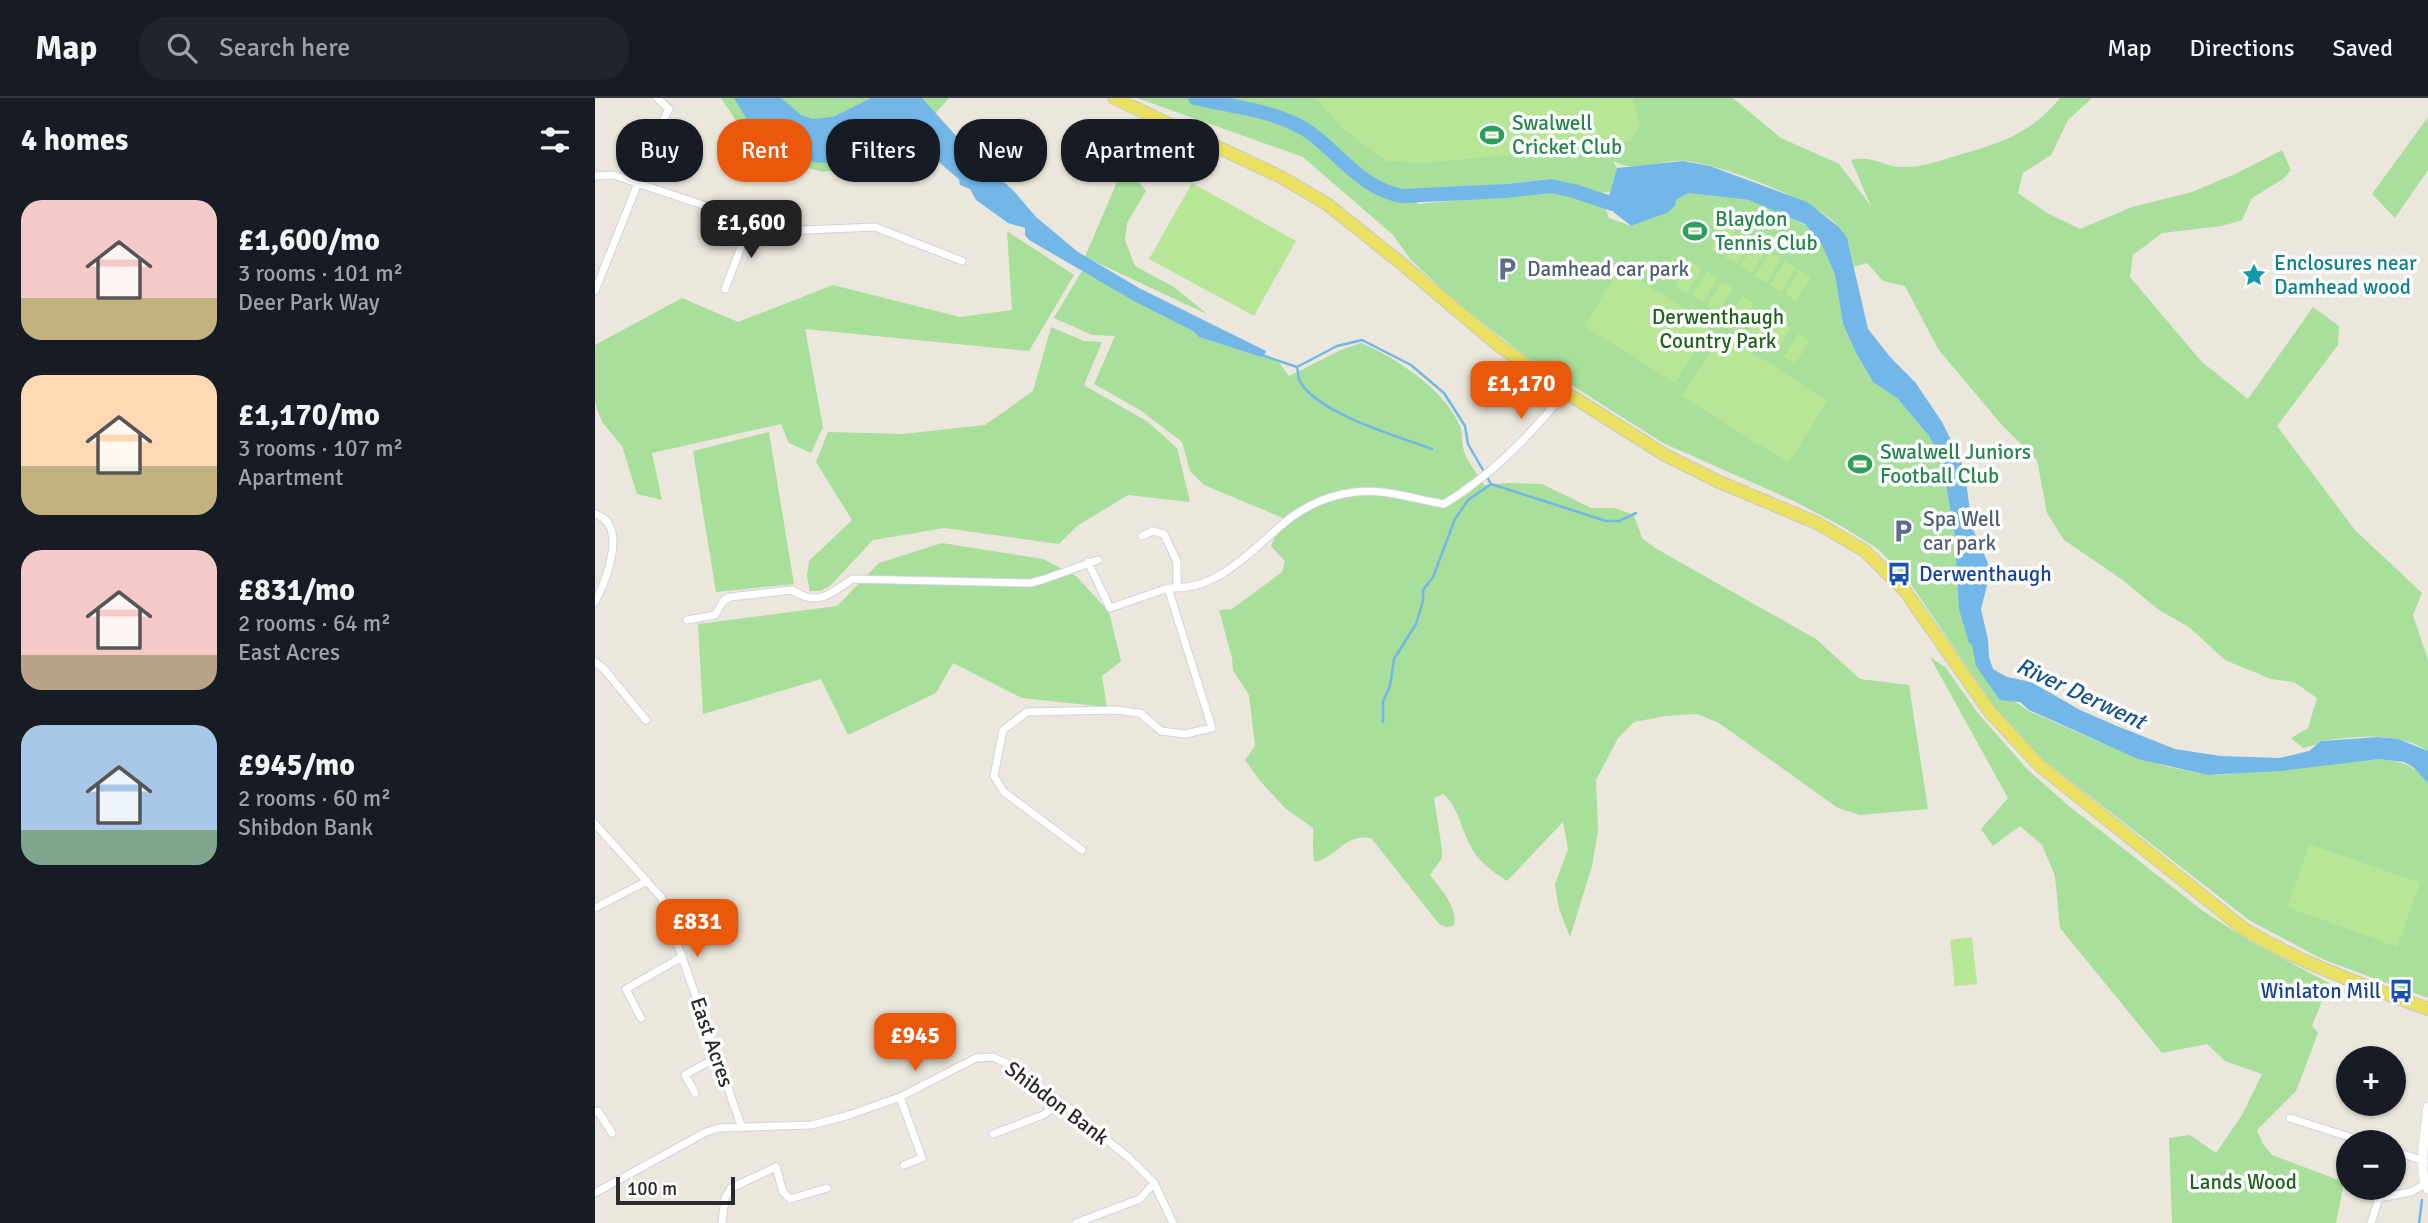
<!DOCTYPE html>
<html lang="en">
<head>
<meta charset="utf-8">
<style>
  body { margin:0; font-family:Signika,sans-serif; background:#20242c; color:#f1f3f6; height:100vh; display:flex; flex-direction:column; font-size:26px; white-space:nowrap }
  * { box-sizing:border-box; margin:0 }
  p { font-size:23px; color:#9ea1a6 }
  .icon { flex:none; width:38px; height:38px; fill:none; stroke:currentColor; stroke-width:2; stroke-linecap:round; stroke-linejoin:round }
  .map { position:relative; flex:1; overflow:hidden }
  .sheet { display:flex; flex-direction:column; background:#171b24; width:595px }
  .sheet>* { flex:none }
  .top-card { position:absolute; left:21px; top:21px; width:665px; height:63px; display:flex; gap:14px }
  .fabs { position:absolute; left:1741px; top:948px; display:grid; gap:14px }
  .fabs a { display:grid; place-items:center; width:70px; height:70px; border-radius:50%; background:#171b24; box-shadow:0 2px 5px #0004; font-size:35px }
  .scale { position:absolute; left:21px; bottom:18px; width:119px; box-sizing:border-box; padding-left:7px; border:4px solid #2a2a2a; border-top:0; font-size:19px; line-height:24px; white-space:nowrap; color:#2a2a2a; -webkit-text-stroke:5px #fff; paint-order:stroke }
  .price { position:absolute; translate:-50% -60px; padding:0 16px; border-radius:14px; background:#ea580c; color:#fff; font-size:23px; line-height:46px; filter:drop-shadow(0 2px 4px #0008) }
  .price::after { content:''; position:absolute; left:50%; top:42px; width:21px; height:16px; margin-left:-10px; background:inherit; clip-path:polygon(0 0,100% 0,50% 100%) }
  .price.current { background:#222; color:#fff }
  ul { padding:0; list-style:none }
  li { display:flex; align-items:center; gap:21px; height:175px; padding:0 21px }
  li span { display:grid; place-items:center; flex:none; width:196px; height:140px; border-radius:21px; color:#555 }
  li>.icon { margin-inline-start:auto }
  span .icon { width:84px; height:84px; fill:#fffc; stroke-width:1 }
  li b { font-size:30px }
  h2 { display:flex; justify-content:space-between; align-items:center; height:84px; padding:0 21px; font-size:30px }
  .pill { padding:0 24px; border-radius:28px; background:#171b24; box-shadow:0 2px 5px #0004; font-size:24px; line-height:63px }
  .pill.current { background:#ea580c; color:#fff }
  header { display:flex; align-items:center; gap:42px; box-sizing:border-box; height:98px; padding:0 35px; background:#171b24; border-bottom:2px solid #363941 }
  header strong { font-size:33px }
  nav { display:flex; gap:38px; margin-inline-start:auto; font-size:24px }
  .search { width:490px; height:63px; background:#20242c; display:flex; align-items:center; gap:18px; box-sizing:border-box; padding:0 24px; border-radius:28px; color:#9ea1a6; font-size:26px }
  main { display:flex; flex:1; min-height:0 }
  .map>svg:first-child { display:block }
</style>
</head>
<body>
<header>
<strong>Map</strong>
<div class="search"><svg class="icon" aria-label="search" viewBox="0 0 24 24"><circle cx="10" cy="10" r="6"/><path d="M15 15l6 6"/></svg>Search here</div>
<nav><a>Map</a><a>Directions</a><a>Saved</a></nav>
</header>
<main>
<section class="sheet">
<h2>4 homes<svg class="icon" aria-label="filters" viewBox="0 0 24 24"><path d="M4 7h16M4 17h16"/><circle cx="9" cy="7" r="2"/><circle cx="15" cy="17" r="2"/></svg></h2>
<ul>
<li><span style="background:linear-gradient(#f6c9c9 70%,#c2b280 0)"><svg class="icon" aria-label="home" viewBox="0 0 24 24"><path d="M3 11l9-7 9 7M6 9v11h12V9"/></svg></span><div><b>£1,600/mo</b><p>3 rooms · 101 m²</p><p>Deer Park Way</p></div></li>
<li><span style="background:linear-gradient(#ffd9b3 65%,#c2b280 0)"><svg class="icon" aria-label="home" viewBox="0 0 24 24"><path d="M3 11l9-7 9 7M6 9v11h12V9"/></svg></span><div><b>£1,170/mo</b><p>3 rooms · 107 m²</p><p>Apartment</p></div></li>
<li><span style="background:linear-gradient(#f6c9c9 75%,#b9a48a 0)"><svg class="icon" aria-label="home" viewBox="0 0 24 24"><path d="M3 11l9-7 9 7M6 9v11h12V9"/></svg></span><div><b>£831/mo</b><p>2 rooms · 64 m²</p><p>East Acres</p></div></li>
<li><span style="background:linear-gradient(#a9c7e8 75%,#7fa58c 0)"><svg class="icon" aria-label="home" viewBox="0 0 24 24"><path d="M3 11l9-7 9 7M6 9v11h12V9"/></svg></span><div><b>£945/mo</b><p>2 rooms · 60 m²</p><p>Shibdon Bank</p></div></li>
</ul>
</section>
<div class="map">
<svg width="1833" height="1125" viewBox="0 0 1833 1125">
  <rect width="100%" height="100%" fill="#ebe7dc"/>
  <path fill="#a7df9b" d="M126,0H354L301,60L228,74L164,57Z
    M542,0H1138L1186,40L1244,66L1276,108L1256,62C1280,57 1289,70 1309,69C1325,69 1341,64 1357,59C1402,46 1434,38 1465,0H1497L1473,22L1456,57L1428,75L1423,95L1452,115L1485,131L1537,109L1597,94L1642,75L1687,52L1696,72L1688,81L1657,100L1647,122L1627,128L1567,135L1538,157L1535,179L1606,263L1653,301L1718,209L1744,228L1743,247L1682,328L1760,432L1827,495L1818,517L1833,562V653C1801,633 1761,638 1726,643L1723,646L1708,650L1696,640L1713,630L1722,600L1699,584L1676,581L1630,562L1594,529L1564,512L1529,483L1469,442L1452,415L1442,362L1406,326L1343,251L1310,188L1288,183L1272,165L1259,169C1256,156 1253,139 1244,129C1222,103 1125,66 1091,63C1067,61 1040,76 1018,63L1022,70L1015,94L1006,95L953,81L874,90L821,91L823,106L874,101L910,100L954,94L1007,102L1014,120L1036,128L1072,115L1080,108L1081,102L1093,95L1154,102L1170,107L1214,129L1226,145L1240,177L1248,226L1260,253L1278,284L1302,300L1334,338L1347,363L1380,557L1418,602L1434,613L1504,644L1570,668L1613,677H1625L1784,661C1807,663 1819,667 1833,685V900L1727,861L1654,822L1441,656L1406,619L1313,482L1283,451L1248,429L1199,403L1068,345L929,257L860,203L816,162L798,137L708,59Z
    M1833,19V72L1800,120L1777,96Z
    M534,77L542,82L551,93L532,125L530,142L540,168L579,189L612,216L490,159L524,79Z
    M412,133L479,177L434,253L210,231L228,329L216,355L194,345L186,326L57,355L67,402L42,396L27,348L7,324L0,305V247L87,200L143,224L238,187L365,219L417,212Z
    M487,173L598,233L604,239L666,259L682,262L694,278L746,252L766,245C800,259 850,292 865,328C868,334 866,342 868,349C870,362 883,376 889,387L913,385L947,386L996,410H1019L1039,417L1047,440L1060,450L1221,541L1265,581L1314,587L1333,711L1265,717L1243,710L1124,625L1102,616L1070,618L1039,624L1023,640L1001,682L1003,733L997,768L975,839L964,811L960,786L973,751L968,724L912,783C898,774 884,764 876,749C866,731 863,708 848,696L839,700L847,751V760L835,777C846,792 863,808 859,828L851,829L844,826L777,741C752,733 742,759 720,764C716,752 719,742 718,730L690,710L665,683L650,662L660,648L654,597L638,572L637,560L624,512L637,511L687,474L690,463L676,448L688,420L609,387L595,373L587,344L545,312L499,286L520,238L497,237L459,220Z
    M456,229L489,243L507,244L489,287L553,324L582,350L595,404L533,397L482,428L464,446L349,430L278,442L235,488L225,493H215L212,478L214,463L257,422L221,364L233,334L308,336L390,327L438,293Z
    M174,334L199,486L121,494L98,353Z
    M347,445L448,461L481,478L514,514L526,563L507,578L512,609L427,600L358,565L341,595L253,637L226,581L108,616L103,526L242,508L284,465Z
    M1335,559L1350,569L1382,614L1432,671L1474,708L1608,813L1655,843L1734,885L1717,928L1723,935L1701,993L1662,1032L1668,1046L1677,1057L1749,1084L1741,1125H1577L1574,1040L1595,1037L1621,1055L1647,1017L1667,976L1630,963L1612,946L1567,955L1465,830L1460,778L1447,747L1425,728L1398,748L1386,731L1413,700Z"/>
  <path fill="#b8e697" d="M721,0H1037L1045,27L1035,43L1021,46L831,65L791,63L749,32Z
    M597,85L701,143L659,218L554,161Z
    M1130,126L1141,133L1127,157L1115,150Z
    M1145,135L1156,142L1142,166L1130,159Z
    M1160,145L1171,152L1156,176L1145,168Z
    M1175,154L1186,161L1172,185L1160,178Z
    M1190,163L1201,170L1186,194L1175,187Z
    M1096,164L1107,171L1092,195L1081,188Z
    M1025,170L1116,227L1080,285L989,228Z
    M1205,172L1216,179L1201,203L1190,196Z
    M1112,173L1123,180L1108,204L1097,197Z
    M1127,183L1138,190L1123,214L1112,207Z
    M1148,198L1159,205L1145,229L1133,222Z
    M1167,211L1178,218L1163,242L1152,235Z
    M1185,223L1196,230L1181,254L1170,247Z
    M1127,235L1233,303L1193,365L1087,298Z
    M1204,235L1215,242L1200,266L1189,259Z
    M1715,746L1825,785L1802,849L1692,809Z
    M1377,839L1382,886L1360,888L1355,842Z"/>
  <path fill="#73b7e9" d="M139,0H186L206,17L218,21L238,19L276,0H327L381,60L418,92L441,119L483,154L544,190L671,253L669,258L666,259L604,239L598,233L539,203L434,142L430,137V130L413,125L381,102L375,91L365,87L364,81C346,68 337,52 314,49L313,45L308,46L273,57L254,67L195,62L173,50L165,43Z
    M1088,63L1115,68L1212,104L1244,129L1252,140L1273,231L1296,260L1320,284L1347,324L1365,360L1370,375L1377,429L1396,472L1386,511L1393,542L1394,559L1398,571L1412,579L1436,584L1485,612L1522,628L1580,651L1625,658L1685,660L1714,653L1726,643L1783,639L1803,641L1833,653V685L1818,669L1809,664L1784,661L1685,673L1613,677L1543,661L1434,612L1425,604L1405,602L1381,568L1377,546L1374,545L1364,511L1360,439L1347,363L1334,338L1302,300L1278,284L1260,253L1248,226L1240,177L1226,145L1210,126L1154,102L1093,95L1081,102L1080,108L1072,115L1036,128C1024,117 1018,117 1009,101L1014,98L1022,70Z"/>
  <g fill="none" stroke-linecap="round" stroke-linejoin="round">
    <path stroke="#73b7e9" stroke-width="2.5" d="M669,258L702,269L742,248L767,242L816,267L849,295L870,328L873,346L896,386L1011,423H1024L1041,415
      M702,269C703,274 703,281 706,285C725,316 802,338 837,351
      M788,624V604L795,588L799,561L821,526L828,503V492L838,479L860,421L873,402L895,387
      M1824,1125L1827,1102"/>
    <path stroke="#73b7e9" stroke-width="14" d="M600,0C637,9 681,12 714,34C745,56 767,91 807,98L911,93L956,88L979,93L1018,106L1026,104"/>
    <g stroke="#d1d2e2" stroke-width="9">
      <path id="minor" d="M0,78L18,77L186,133L280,129L367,163
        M130,191L156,123
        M0,193L43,85L51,56L74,11L62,0
        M0,416C34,426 11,483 0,504
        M547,438L558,433L569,436L582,464V490C628,489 661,447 694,421C710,409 729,400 748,396C783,388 814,400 849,406C895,378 936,337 970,294
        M493,464L515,510L573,490
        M92,522L120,517L129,502L135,499L197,492C222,509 236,496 257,481L435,485L447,482L503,462
        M0,564L9,571L51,622
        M0,726L66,799L147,1030
        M487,752L409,694L399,678L408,632L432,614L520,612L545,615L566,633L590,636L617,630L573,490H582
        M0,810L52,783
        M46,920L31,891L87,859
        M100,995L90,977L122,959
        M305,999L327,1060L309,1067
        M0,1014L3,1013L17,1035
        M1695,1020L1773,1045
        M398,1036L448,1017L466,1004
        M1799,1053L1829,1063
        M0,1095L111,1034L124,1030L217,1027L254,1017L305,999L381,960L398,959L411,965L466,1004L534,1060L559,1085L578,1125
        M127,1125L130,1100L136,1090L181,1069L188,1094L195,1101L232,1090
        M481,1125L545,1101L559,1085
        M1776,1125L1784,1100L1816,1094L1830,1086"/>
    </g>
    <g stroke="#d1d2e2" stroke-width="10">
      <path id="tertiary" d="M1833,1009C1831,1028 1822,1075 1833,1091"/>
    </g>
    <g stroke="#c8c8c8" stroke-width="14">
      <path id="primary" d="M519,0L686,79L732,106L807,166L903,247L970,294L1070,357L1122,383L1222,425L1270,453L1310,493L1395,614L1444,667L1649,831C1707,866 1770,888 1833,911"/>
    </g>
    <use href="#minor" stroke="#fff" stroke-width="7"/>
    <use href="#tertiary" stroke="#fff" stroke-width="9"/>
    <use href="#primary" stroke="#eae062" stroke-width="12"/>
  </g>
  <defs>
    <g id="stadium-bare" transform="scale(1.89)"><path d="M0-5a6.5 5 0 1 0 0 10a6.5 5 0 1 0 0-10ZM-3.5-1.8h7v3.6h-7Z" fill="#2e9e5b" stroke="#fff" stroke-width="2.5" paint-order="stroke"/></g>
    <g id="parking-bare" transform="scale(1.89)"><path d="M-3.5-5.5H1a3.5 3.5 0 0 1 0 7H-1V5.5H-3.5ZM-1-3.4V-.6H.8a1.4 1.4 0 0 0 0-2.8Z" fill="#5c6f8a" stroke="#fff" stroke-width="2.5" paint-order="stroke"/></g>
    <g id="sight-bare" transform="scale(1.89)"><path d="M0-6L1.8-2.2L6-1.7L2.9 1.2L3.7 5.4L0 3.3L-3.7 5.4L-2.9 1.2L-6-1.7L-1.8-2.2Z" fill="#0f9aa8" stroke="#fff" stroke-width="2.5" paint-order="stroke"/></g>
    <g id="bus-bare" transform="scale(1.89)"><path d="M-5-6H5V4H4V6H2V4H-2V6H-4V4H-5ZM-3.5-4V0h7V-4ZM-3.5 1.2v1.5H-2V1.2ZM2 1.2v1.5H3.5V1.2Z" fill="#1a4fb4" stroke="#fff" stroke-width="2.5" paint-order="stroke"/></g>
  </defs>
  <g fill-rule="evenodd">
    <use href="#stadium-bare" x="897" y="37"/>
    <use href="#stadium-bare" x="1100" y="133"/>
    <use href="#parking-bare" x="912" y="171"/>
    <use href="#sight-bare" x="1659" y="177"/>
    <use href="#stadium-bare" x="1265" y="366"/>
    <use href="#parking-bare" x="1308" y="433"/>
    <use href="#bus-bare" x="1304" y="476"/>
    <use href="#bus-bare" x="1806" y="893"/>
  </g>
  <g text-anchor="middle" stroke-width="7" stroke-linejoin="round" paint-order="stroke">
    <g font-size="21" fill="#27864d" stroke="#fff" text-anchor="start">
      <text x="917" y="32">Swalwell<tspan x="917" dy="24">Cricket Club</tspan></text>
      <text x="1120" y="128">Blaydon<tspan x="1120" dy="24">Tennis Club</tspan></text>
      <text x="1285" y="361">Swalwell Juniors<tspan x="1285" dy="24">Football Club</tspan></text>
    </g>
    <g font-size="21" fill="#0d838f" stroke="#fff" text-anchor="start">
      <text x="1679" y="172">Enclosures near<tspan x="1679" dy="24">Damhead wood</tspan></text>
    </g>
    <g font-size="21" fill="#4e5e75" stroke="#fff" text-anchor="start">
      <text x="932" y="178">Damhead car park</text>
      <text x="1328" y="428">Spa Well<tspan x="1328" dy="24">car park</tspan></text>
    </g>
    <g font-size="21" fill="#20631d" stroke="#fff">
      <text x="1123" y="226">Derwenthaugh<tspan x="1123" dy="24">Country Park</tspan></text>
      <text x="1648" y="1091">Lands Wood</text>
    </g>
    <g font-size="21" fill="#164399" stroke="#fff" text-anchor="start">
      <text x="1324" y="483">Derwenthaugh</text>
      <text x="1786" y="900" text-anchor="end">Winlaton Mill</text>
    </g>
    <g font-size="21" fill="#2a2a2a" stroke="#fff">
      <text transform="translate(117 944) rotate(71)" y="7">East Acres</text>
      <text transform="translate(462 1005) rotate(37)" y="7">Shibdon Bank</text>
    </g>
    <g font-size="23" font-style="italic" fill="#135394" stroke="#fff">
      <text transform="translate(1486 595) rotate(25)" y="8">River Derwent</text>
    </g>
  </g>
</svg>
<div class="fabs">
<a>+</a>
<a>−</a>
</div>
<div class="scale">100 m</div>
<b class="price current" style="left:156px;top:162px">£1,600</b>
<b class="price" style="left:926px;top:323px">£1,170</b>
<b class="price" style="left:102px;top:861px">£831</b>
<b class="price" style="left:320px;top:975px">£945</b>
<div class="top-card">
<a class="pill">Buy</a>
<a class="pill current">Rent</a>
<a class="pill">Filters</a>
<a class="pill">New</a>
<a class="pill">Apartment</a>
</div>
</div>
</main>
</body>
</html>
